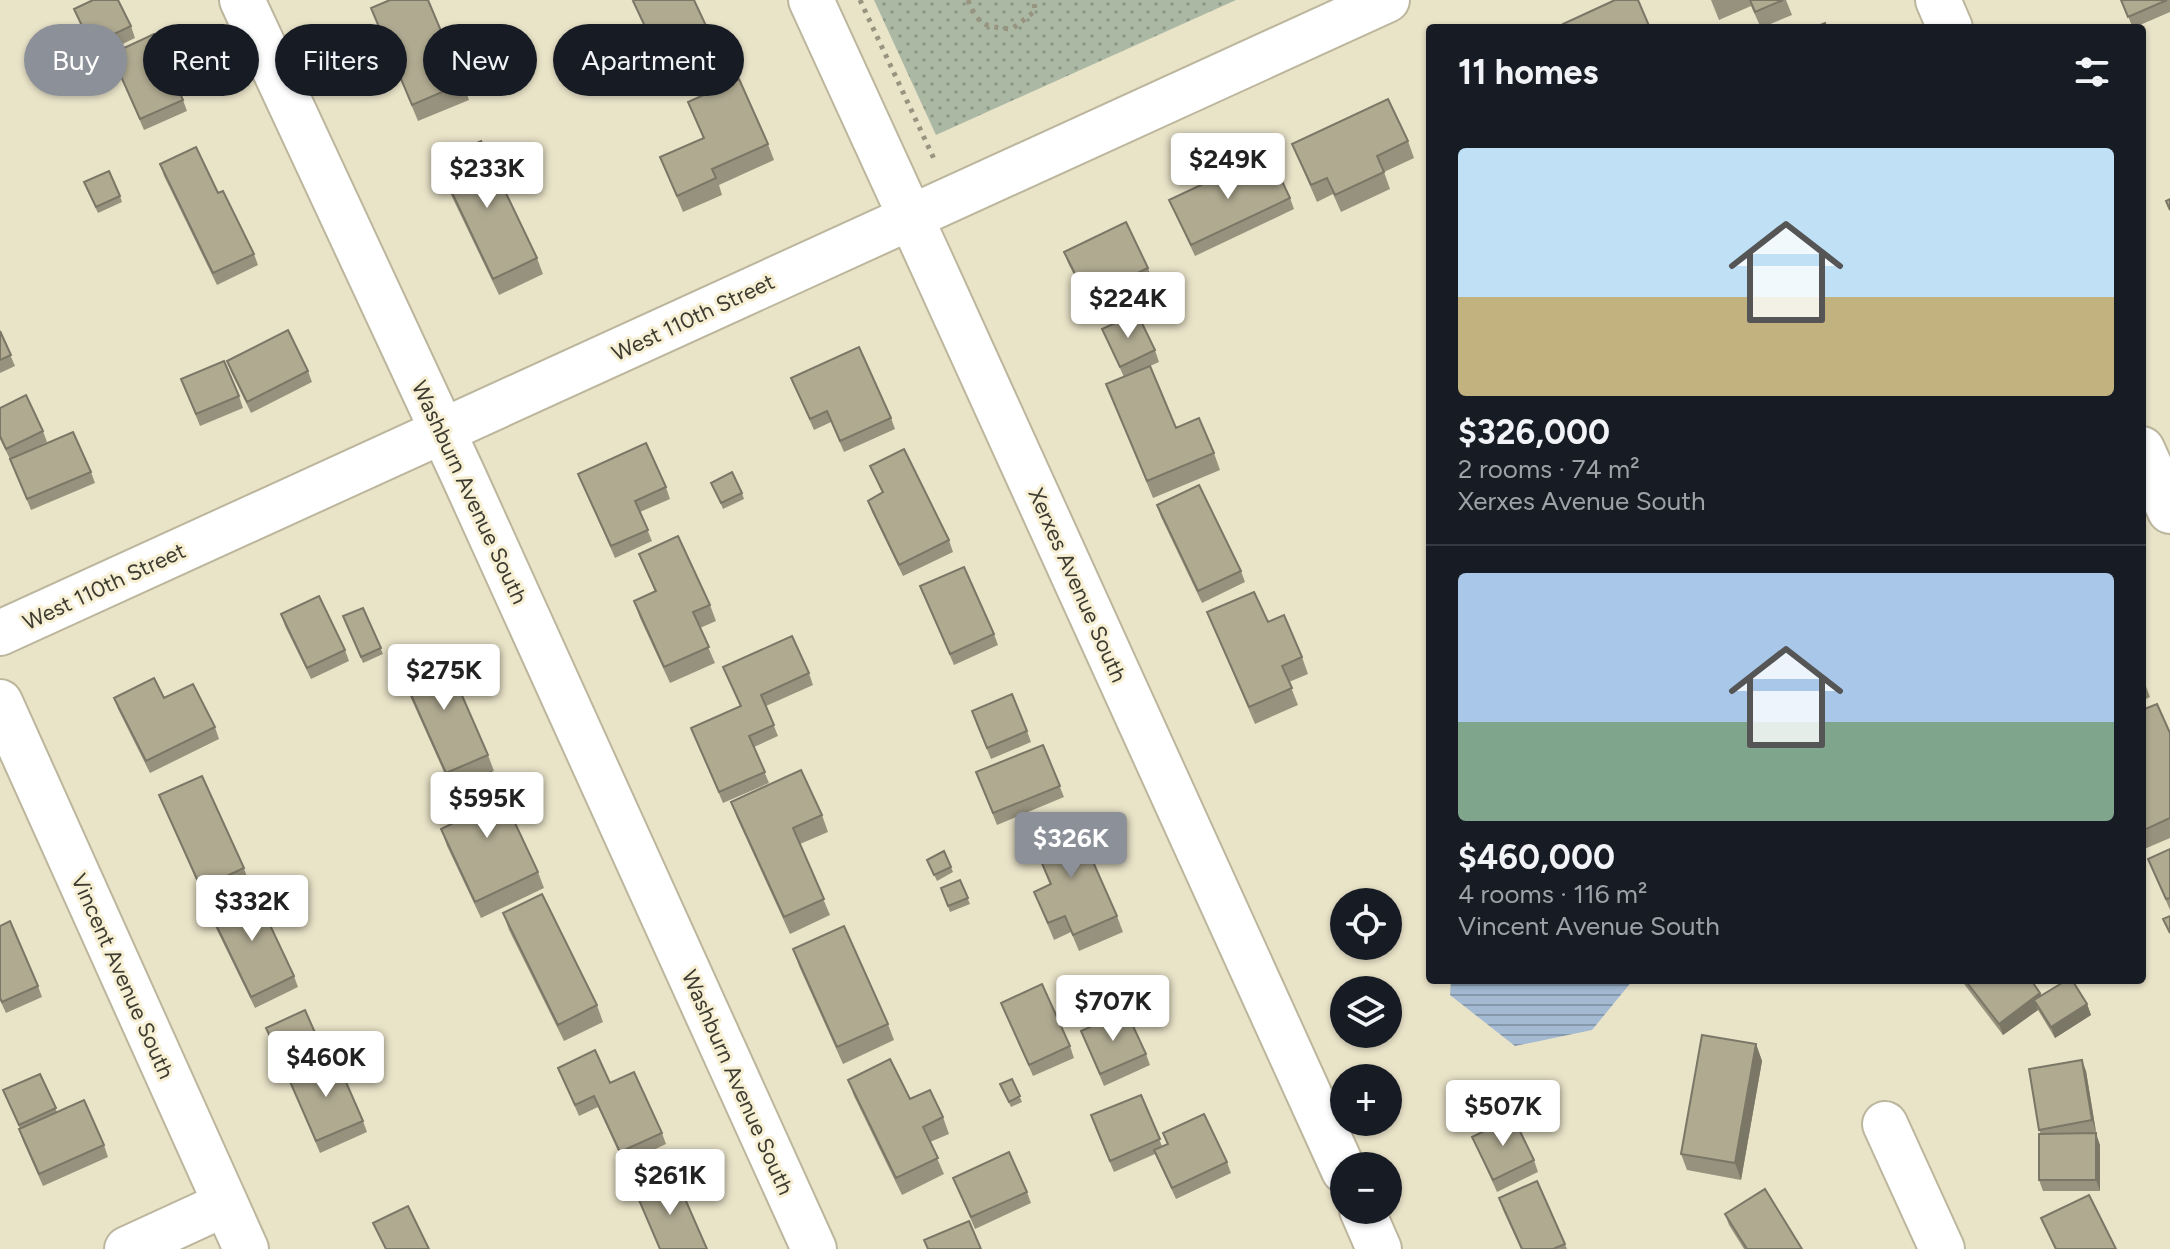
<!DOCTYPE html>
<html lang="en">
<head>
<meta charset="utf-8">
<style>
  body { margin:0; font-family:Figtree,sans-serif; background:#242831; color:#f1f3f6; height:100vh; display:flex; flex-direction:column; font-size:30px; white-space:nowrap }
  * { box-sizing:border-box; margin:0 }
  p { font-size:26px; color:#9ea1a6 }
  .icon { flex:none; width:44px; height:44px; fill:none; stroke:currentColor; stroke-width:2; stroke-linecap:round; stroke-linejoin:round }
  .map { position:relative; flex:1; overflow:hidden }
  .side { position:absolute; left:1426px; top:24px; width:720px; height:960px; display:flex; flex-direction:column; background:#171b24; border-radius:8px; box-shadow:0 2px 6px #0004 }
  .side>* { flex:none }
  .hud { position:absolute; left:24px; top:24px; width:760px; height:72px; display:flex; gap:16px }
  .tools { position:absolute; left:1330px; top:888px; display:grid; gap:16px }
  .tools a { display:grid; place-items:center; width:72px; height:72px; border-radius:50%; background:#171b24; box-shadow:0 2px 6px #0004; font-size:40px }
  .price { position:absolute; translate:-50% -68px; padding:0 18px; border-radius:8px; background:#fff; color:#222; font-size:26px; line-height:52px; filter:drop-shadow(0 2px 4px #0008) }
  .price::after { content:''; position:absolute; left:50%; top:48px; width:24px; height:18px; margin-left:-12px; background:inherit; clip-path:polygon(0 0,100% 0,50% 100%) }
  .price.selected { background:#8c9099; color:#fff }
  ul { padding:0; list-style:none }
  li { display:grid; align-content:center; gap:16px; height:424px; padding:0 32px }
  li+li { border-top:2px solid #363941 }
  li span { display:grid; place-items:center; height:248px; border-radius:8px; color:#555 }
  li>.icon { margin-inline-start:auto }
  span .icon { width:144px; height:144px; fill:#fffc; stroke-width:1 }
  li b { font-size:34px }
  h2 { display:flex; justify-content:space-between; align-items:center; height:96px; padding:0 32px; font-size:34px }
  .pill { padding:0 28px; border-radius:36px; background:#171b24; box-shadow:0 2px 6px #0004; font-size:28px; line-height:72px }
  .pill.selected { background:#8c9099; color:#fff }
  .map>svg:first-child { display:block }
</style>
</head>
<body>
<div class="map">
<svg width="2170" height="1249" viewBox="0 0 2170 1249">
  <defs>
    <pattern id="grass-dots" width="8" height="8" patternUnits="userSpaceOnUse" patternTransform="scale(2)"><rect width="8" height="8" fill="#abb9a4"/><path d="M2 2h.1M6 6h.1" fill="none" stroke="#8d9886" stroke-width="1.8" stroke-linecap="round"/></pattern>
    <pattern id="water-rules" width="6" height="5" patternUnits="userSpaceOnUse" patternTransform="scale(2)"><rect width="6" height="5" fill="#a3bad2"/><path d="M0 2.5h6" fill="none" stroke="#8698ab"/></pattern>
  </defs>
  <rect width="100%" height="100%" fill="#e9e3c8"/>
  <path fill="url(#grass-dots)" d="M874,0H1236L936,135Z"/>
  <path fill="url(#water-rules)" d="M1451,980H1633L1592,1030L1515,1046L1450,995Z"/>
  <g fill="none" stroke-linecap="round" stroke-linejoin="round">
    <g stroke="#bcb69d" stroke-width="48">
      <path id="minor" d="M242,0L464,477L814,1249
        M811,0L932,264L1344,1171
        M1938,0L1950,28
        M2142,449L2170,511
        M0,633L1387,0
        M0,702L246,1249
        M1885,1124L1942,1249
        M1362,1210L1379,1249
        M127,1249L225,1204"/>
    </g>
    <path stroke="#989480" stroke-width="5" stroke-dasharray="4 6" stroke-linecap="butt" d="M860,0L935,161
      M968,0C978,26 986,27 1012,29L1035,11L1034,0"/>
    <use href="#minor" stroke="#fff" stroke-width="44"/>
  </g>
  <path fill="#97927d" d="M1711,0H1786L1792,15L1761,28L1751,6L1719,20Z
    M2121,0H2170V12L2133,28Z
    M633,1L708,30L713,42L662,65Z
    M371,8L463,83L469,100L418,121Z
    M74,9L131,26L135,38L96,57Z
    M111,54L183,100L187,111L144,130Z
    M688,102L768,144L774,160L719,185L722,195L683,212L660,157L703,138Z
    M1408,141L1414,158L1384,172L1390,189L1341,212L1333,194L1317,202L1292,144Z
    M437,161L537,258L543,274L499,295L443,178Z
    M160,164L218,193L254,254L258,265L217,285L164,176Z
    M86,188L120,196L122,202L98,213Z
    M1290,198L1294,209L1195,256L1169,200Z
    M1064,252L1148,268L1152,279L1091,309L1068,263Z
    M1102,329L1155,350L1159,362L1148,367L1176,428L1214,453L1220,470L1153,498L1106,384L1124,377Z
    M0,331L15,366L0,373Z
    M227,361L308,371L312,382L251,413L231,372Z
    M791,378L891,418L895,429L844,452L831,422L814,430Z
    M181,379L239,396L243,408L200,426Z
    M0,408L43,431L47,442L22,454L91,472L95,483L31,510L10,459L0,439Z
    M870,466L949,540L953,552L903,576L872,512L868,501L882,493Z
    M578,474L666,487L670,499L640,512L652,541L615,558Z
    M714,488L742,493L744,499L723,509Z
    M1157,505L1241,571L1245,582L1202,603L1161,517Z
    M639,554L710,605L716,621L700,628L715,663L670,683L640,618L634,601L655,592Z
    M920,586L994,634L998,645L954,665Z
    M363,608L383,654L363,663L343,616Z
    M1207,612L1268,622L1302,657L1308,674L1289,682L1298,705L1255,724Z
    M281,614L345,650L349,661L311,679L285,626Z
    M723,667L809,673L813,685L766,706L778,736L754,747L769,783L723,803L691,728L740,706Z
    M400,670L488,755L494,771L491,772L538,872L544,888L481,918L447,846L441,829L463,819L451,791L468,782L452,790L406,687Z
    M2142,676L2150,697L2142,701Z
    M114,698H164L215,727L219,739L150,773L118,709Z
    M2142,710L2170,733V838L2142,850Z
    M976,723L1027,731L1031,742L991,759Z
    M1043,745L1064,797L997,825L976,772Z
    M159,795L244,868L248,880L205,900Z
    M731,802L822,815L828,832L800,844L830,915L790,934L737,818Z
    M1031,838L1117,916L1123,932L1079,951L1071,932L1054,940L1034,892L1050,885Z
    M2170,849V910L2148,859Z
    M927,860L951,867L953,872L937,881Z
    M960,880L970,904L950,912L941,888Z
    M209,910L294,976L298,987L255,1008L213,922Z
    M503,913L597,1005L603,1022L564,1041L509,930Z
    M0,926L38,986L42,997L6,1013L0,1000Z
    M793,949L888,1024L894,1040L843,1064L799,966Z
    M1961,980H2031L2042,996L2087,1004L2091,1015L2055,1038L2038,1010L2003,1035Z
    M1001,1003L1070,1046L1074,1058L1033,1076Z
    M266,1028L320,1044L325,1056L286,1073Z
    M1081,1031L1146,1054L1150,1065L1104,1086Z
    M1756,1044L1762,1061L1741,1180L1687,1170L1681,1154Z
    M558,1068L610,1083L662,1133L666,1144L624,1164L598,1107L579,1116Z
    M2086,1071L2096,1132L2087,1133L2100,1145V1191H2043L2039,1180L2041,1134L2039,1130Z
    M40,1074L57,1112L104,1145L108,1157L43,1186L23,1141L19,1129H20L3,1090Z
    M288,1077L363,1121L367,1132L320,1153Z
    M1012,1079L1022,1102L1011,1107L1000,1084Z
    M848,1080L910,1099L943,1117L949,1134L930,1142L944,1174L902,1195L854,1096Z
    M1141,1095L1162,1146L1167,1144L1163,1133L1227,1162L1231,1173L1176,1199L1155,1154L1114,1172L1095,1127Z
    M1472,1137L1534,1160L1538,1172L1497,1192Z
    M953,1178L1027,1192L1031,1203L975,1229Z
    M1537,1181L1567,1249H1521L1503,1210L1499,1198Z
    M1725,1214L1802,1249H1744L1729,1225Z
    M2041,1218L2116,1249H2055Z"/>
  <path fill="#7b7766" d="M2040,993L2045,1004L2034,1000L2038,1010L2003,1035L1999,1024Z
    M2087,1004L2091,1015L2055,1038L2051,1027Z
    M1756,1044L1762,1061L1741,1180L1735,1163Z
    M2082,1060L2086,1071L2096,1132L2092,1120Z
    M2096,1133L2100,1145V1191L2096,1180Z"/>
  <path fill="#b0aa91" stroke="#7b7766" stroke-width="2" d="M93,0H118L131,26L91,45L74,9Z
    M390,0H428L463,83L412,105L371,8Z
    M635,0H694L708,30L658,54L633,1Z
    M1615,0H1638L1650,28H1565L1563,24Z
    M1750,0H1783L1755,12Z
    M2121,0H2167L2128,17Z
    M1825,23L1827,28H1813Z
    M154,34L183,100L140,119L111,54Z
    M739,79L768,144L712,169L716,178L677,196L660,157L704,138L688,102Z
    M1388,99L1408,141L1377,156L1384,172L1335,195L1327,178L1311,185L1292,144Z
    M481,141L537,258L493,279L437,161Z
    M196,147L218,193L223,191L254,254L213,273L160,164Z
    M1272,160L1290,198L1191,245L1169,200L1239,167L1242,174Z
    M109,171L120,196L96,207L84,182Z
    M2170,199V210L2166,201Z
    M1126,222L1148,268L1087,297L1064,252Z
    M1137,313L1155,350L1120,367L1102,329Z
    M288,330L308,371L247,402L227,361Z
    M0,331L11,355L0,360Z
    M859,347L891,418L840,441L827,411L810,419L791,378Z
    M224,361L239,396L196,414L181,379Z
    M1150,366L1176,428L1199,418L1214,453L1147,481L1106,384Z
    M26,395L43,431L6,449L0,436V408Z
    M73,432L91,472L27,499L10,459Z
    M646,443L666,487L635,501L648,530L611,546L578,474Z
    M904,449L949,540L899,565L868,501L883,492L870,466Z
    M732,472L742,493L721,503L711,483Z
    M1199,485L1241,571L1198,591L1157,505Z
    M678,536L710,605L693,612L709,647L664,667L634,601L656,591L639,554Z
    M964,567L994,634L950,654L920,586Z
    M1254,592L1268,622L1284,615L1302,657L1282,666L1292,688L1249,707L1207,612Z
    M319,596L345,650L307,668L281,614Z
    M363,608L381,648L361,657L343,616Z
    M792,636L809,673L761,695L774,725L749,736L765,772L719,792L691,728L741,706L723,667Z
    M443,652L488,755L446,773L400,670Z
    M154,678L164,698L193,684L215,727L146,761L114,698Z
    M1012,694L1027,731L987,748L972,711Z
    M2157,704L2170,733V818L2142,831V710Z
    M1043,745L1060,786L993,813L976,772Z
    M801,770L822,815L793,828L824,899L784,917L731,802Z
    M491,772L538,872L475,902L441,829L464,818L451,791Z
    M202,776L244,868L201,888L159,795Z
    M1074,819L1117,916L1073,935L1065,916L1048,923L1034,892L1051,884L1031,838Z
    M2170,849V898L2166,899L2148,859Z
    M944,851L951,867L934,875L927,860Z
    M960,880L968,898L948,906L941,888Z
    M253,889L294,976L251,997L209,910Z
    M542,894L597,1005L558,1025L503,913Z
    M2170,916V933L2163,919Z
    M10,921L38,986L2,1002L0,998V926Z
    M844,926L888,1024L837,1047L793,949Z
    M1965,980H2031L2040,993L1999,1024Z
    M2067,980H2072L2087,1004L2051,1027L2034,1000Z
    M1042,984L1070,1046L1029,1065L1001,1003Z
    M305,1010L320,1044L282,1062L266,1028Z
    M1126,1011L1146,1054L1100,1074L1081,1031Z
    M1702,1035L1756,1044L1735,1163L1681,1154Z
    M595,1050L610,1083L634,1072L662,1133L620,1152L594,1096L575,1105L558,1068Z
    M335,1057L363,1121L316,1141L288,1077Z
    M890,1059L910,1099L930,1090L943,1117L923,1127L938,1158L896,1178L848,1080Z
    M2082,1060L2092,1120L2039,1130L2029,1069Z
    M40,1074L56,1108L19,1125L3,1090Z
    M1012,1079L1020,1096L1009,1102L1000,1084Z
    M1141,1095L1160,1139L1110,1161L1091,1115Z
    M84,1100L104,1145L39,1174L19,1129Z
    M1204,1114L1227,1162L1172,1188L1154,1150L1168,1144L1163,1133Z
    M1513,1117L1534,1160L1493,1180L1472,1137Z
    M2096,1133V1180H2039V1134Z
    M1009,1152L1027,1192L971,1217L953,1178Z
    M675,1176L707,1249H660L636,1193Z
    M1537,1181L1565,1244L1553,1249H1522L1499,1198Z
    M1765,1189L1802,1249H1747L1725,1214Z
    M2089,1195L2116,1249H2056L2041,1218Z
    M408,1206L429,1249H386L373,1223Z
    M969,1221L981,1249H928L924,1240Z"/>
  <g text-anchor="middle" stroke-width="6" stroke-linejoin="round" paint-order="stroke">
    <g font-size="22" fill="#3e3c31" stroke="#f7f0d5">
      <text transform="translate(693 317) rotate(-25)" y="8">West 110th Street</text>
      <text transform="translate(470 492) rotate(65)" y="8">Washburn Avenue South</text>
      <text transform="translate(1078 585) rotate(66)" y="8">Xerxes Avenue South</text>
      <text transform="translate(104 586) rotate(-25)" y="8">West 110th Street</text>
      <text transform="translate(123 976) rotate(66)" y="8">Vincent Avenue South</text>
      <text transform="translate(738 1082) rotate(66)" y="8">Washburn Avenue South</text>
    </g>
  </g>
</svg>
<div class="tools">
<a><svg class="icon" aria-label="locate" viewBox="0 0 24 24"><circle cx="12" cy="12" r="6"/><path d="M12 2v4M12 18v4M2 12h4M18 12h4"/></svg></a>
<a><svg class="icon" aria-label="layers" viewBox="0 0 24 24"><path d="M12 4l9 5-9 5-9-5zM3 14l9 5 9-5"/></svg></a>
<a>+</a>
<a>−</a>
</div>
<b class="price" style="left:1228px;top:201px">$249K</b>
<b class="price" style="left:487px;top:210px">$233K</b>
<b class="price" style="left:1128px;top:340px">$224K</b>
<b class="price" style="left:444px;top:712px">$275K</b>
<b class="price" style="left:487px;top:840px">$595K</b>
<b class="price selected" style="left:1071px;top:880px">$326K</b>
<b class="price" style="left:252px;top:943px">$332K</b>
<b class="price" style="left:1113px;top:1043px">$707K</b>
<b class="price" style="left:326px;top:1099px">$460K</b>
<b class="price" style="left:1503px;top:1148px">$507K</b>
<b class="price" style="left:670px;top:1217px">$261K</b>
<div class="hud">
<a class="pill selected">Buy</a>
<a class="pill">Rent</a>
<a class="pill">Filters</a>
<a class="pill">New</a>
<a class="pill">Apartment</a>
</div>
<section class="side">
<h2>11 homes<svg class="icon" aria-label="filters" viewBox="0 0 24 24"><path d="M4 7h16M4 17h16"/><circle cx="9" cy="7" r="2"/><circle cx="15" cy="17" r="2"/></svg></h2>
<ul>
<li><span style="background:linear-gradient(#bfe0f5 60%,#c2b280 0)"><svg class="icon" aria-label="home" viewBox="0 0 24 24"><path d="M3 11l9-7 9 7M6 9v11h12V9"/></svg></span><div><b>$326,000</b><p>2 rooms · 74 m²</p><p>Xerxes Avenue South</p></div></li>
<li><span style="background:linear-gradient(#a9c7e8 60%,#7fa58c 0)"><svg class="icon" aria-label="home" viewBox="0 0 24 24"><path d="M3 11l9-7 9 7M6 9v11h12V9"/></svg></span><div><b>$460,000</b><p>4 rooms · 116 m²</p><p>Vincent Avenue South</p></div></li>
</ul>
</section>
</div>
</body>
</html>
